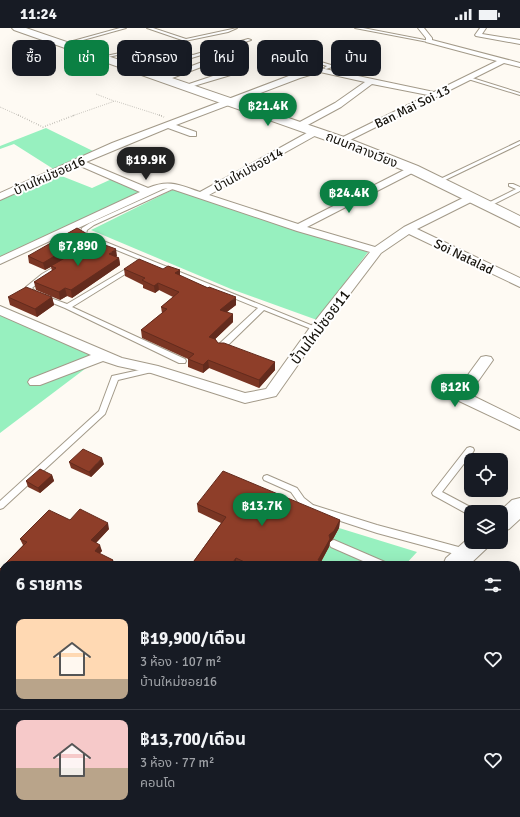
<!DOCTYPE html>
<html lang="th">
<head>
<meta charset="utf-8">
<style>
  body { margin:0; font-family:Signika,"Noto Sans Thai",sans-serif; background:#242831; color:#f1f3f6; height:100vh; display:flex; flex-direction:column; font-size:15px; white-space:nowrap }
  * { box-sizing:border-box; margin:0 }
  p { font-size:13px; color:#9ea1a6 }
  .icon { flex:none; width:22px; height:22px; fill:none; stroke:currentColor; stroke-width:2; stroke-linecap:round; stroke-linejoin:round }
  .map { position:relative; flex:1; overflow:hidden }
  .panel { position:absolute; left:0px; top:533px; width:520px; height:256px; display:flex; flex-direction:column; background:#171b24; border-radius:12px 12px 0 0; box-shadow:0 4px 16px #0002 }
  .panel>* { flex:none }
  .banner { position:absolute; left:12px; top:12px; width:496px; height:36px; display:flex; gap:8px }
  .controls { position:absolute; left:464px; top:425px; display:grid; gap:8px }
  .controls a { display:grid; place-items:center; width:44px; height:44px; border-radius:8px; background:#171b24; box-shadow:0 4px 16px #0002; font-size:20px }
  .price { position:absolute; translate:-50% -34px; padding:0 9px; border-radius:14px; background:#0b8043; color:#fff; font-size:13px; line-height:26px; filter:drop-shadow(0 1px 2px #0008) }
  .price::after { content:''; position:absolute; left:50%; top:24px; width:12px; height:9px; margin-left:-6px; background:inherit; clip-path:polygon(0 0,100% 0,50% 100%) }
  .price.current { background:#222; color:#fff }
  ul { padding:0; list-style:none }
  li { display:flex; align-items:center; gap:12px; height:100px; padding:0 16px }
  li+li { border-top:1px solid #363941 }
  li span { display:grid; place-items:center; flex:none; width:112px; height:80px; border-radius:8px; color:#555 }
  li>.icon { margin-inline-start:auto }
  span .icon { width:48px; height:48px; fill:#fffc; stroke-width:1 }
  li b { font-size:17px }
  h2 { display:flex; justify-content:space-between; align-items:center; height:48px; padding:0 16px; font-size:17px }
  .chip { padding:0 14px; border-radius:8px; background:#171b24; box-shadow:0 4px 16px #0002; font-size:14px; line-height:36px }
  .chip.current { background:#0b8043; color:#fff }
  .status { display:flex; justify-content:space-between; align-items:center; height:28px; padding:0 20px; background:#171b24; direction:ltr }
  .status svg { height:11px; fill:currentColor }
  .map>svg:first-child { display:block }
</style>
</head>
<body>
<div class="status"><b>11:24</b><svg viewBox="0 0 49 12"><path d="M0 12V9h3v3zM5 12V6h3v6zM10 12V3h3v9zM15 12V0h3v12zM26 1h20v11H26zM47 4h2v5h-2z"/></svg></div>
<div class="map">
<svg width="520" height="789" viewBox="0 0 520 789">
  <rect width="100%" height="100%" fill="#fefaf3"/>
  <path fill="#97f0bf" d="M46,100L95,124L55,142L14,116L0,121V118Z
    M54,145L92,160L114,150L148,164L0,233V169Z
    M174,161L368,224L317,292L231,261L91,202Z
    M0,281L102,328L0,405Z
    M339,500L417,524L405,537H319Z"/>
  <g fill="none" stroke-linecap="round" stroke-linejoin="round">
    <g stroke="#a39a89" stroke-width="2">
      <path id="service" d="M120,0H126L65,17L62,16Z
        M147,0H153L186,11L237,0L228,4L103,30L101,29L182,12Z
        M355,0H363L430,13L428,14Z
        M248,11L251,12L145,44L142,43L189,28L173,24V22L193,27Z
        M296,20L299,21L294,26L331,37L354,30L356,31L326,41L324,40L327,38L290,27V25Z
        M469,49L520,65V67L468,51Z
        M520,113V116L441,154L436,153Z
        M509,156H513L520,159V163L490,178H486V176L516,161L509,158Z
        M172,158L177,159L94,197L87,202L86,206L318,300L319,301L318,302H314L264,282L224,321H218L217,319L218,317L258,280L80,207L82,200L90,195Z
        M61,235L64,237L63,238L46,248L32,260L37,265L67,276L131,238H135V240L72,279L185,331L186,333L185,335H179L65,280L33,267L26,261V259L42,246Z
        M153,339L157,341L156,343L118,352L105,386L3,480L0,481V473L99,383L112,348Z
        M470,419L473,420L474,422L473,424L442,464L474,481L476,484H471V488L433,467L432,465L467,420Z
        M267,447L297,460L304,470L313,477L377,497L466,521L469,522L471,525L469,528L466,529L377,505L307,482L298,474L291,464L264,452L263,450L264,448Z
        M334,512L385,534L387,537H372L331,519L329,516L331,513Z
        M0,556L4,557V567L0,566Z
        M4,693V708L0,710V695Z
        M516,701L520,703V715L516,713Z"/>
    </g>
    <g stroke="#a39a89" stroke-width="2">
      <path id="minor" d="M418,0H424L432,10V12L520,35V39L504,35L342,116L338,113L339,111L428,67L372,56L341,79L304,99H298V95L335,75L365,54L320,44L300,50L176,97L196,104V108H190L168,100L86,134L148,160C169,151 179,157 200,164L314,101H320V105L209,167L298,196L410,139H416V143L307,199L375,219L404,199L469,167H477L478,169L477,171L417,201L520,250V259L409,206L381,225L321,304L276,368L245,375L151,345L118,338L103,333L40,357H30L28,354L30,351L91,327L0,287V278L122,330L158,338L245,365L266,361L311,298L370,224L297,203L169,160L163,161L0,236V229L140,164L78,137L0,172V165L112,115L294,46L320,40L434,64L497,33L426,14V10Z
        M480,0H486L482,6L520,12V16L476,8L475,7Z
        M218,28L225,30L167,52L160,50Z
        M231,42H234V46L187,60L183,58Z
        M486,328L491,329L493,332L469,366L520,391V402L459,373L454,366L481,329Z
        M0,764L4,766V785H28L30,789H0Z"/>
    </g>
    <g stroke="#a39a89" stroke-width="2">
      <path id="tertiary" d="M520,470V491L509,501L501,504V484H499L512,472Z
        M471,508V514H490L487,520L469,537H443L446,530Z
        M241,785H272L270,789H239Z"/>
    </g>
    <g stroke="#a39a89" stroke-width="2">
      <path id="secondary" d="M12,0H26L347,110L418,138L520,188V199L408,144L337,116L14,2Z"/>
    </g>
    <path stroke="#9b9891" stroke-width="1" stroke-dasharray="0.5 1.5" stroke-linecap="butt" d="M96,66L114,73
      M0,79L20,88
      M72,88L115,73L162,88"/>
    <path stroke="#9b9891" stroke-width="1.5" stroke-dasharray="0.5 2" stroke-linecap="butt" d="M18,87L43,99L75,87
      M159,87L164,89"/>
    <use href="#service" fill="#fff" fill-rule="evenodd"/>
    <use href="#minor" fill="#fff" fill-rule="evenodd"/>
    <use href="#tertiary" fill="#fff" fill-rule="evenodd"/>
    <use href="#secondary" fill="#fff" fill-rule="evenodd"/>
  </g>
  <path fill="#7a3523" d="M89,207L91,214L119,230L120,237L72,270L67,268L60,272L36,262L34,254L52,243L51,239L45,242L29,235L28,228Z
    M124,241L180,242V248L236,277L227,284L233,294L215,311L218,315L275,334V342L259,360L209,340L203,345L188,339V331L142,310L141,302L162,285L161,279L173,269L159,262L155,265L143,260V257L125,248Z
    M8,269H52L54,277L37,289L10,277Z
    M69,434L104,436L91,449L71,440Z
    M52,447L54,453L40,465L28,459L26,453Z
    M197,476L340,492L339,500L333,511L330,514L329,519L321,534H323L322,537H191L221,495L198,484Z
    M70,492L109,501L96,515L102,523L99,526L113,532L114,537H4L23,517L20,511Z
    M4,537V552L0,550V541Z"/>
  <path fill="#632b1d" d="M89,207L91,214L45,242L43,235Z
    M116,221L117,228L110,233L109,226Z
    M119,230L120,237L72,270L71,262Z
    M180,242V250L175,245Z
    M158,255L159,262L155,265L154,258Z
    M65,260L67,268L60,272L59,264Z
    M52,269L54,277L37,289L35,281Z
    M236,269V277L220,289V282Z
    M233,286V294L209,317V309Z
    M208,332L209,340L203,345V337Z
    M275,334V342L259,360V352Z
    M102,430L104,436L91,449L89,444Z
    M52,447L54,453L40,465L38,460Z
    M340,492L339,500L333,511L330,514L329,519L319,537L318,532L329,507Z
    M108,495L109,501L93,518L91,512Z
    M100,517L102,523L96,529L95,523Z
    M236,530V537H231Z
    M113,532L114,537H109Z"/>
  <path fill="#8e3e29" stroke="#632b1d" d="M77,200L89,207L43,235L28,228Z
    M94,213L116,221L109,226L119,230L71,262L65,260L59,264L34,254L56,240L51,238Z
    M139,231L163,241L168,238L180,242L175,245L208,260L209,259L236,269L220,282L233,286L209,309L215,311L218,315H224L275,334L259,352L208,332L203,337L188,331L194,326L141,302L167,281L161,279L179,264L158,255L154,258L142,252L145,250L124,241Z
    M26,259L52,269L35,281L8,269Z
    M83,421L102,430L89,444L69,434Z
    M40,441L52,447L38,460L26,453Z
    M223,443L340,492L334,503L329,507L330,511L318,532L323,534L321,537H251L236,530L231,537H191L226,489L197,476Z
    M80,481L108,495L91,512L100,517L95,523L113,532L109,537H4L27,514L20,511L49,482L70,492Z
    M4,537V548L0,545V541Z"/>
  <g text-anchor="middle" stroke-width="4" stroke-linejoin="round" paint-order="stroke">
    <g font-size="13" fill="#14110a" stroke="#fff">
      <text transform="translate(412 78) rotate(-26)" y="5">Ban Mai Soi 13</text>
      <text transform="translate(362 121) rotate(22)" y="5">ถนนกลางเวียง</text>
      <text transform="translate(248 141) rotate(-29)" y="5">บ้านใหม่ซอย14</text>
      <text transform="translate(49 147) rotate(-24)" y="5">บ้านใหม่ซอย16</text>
      <text transform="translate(464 228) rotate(26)" y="5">Soi Natalad</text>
    </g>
    <g font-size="15" fill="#14110a" stroke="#fff">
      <text transform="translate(320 299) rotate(-53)" y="5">บ้านใหม่ซอย11</text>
    </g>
  </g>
</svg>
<div class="controls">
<a><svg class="icon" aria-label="locate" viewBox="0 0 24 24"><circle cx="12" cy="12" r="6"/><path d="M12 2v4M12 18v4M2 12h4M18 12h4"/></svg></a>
<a><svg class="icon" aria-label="layers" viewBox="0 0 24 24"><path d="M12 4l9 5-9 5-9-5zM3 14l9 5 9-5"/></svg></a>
</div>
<b class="price" style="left:268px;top:99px">฿21.4K</b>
<b class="price current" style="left:146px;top:153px">฿19.9K</b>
<b class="price" style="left:349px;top:186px">฿24.4K</b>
<b class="price" style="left:78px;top:239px">฿7,890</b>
<b class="price" style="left:455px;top:380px">฿12K</b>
<b class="price" style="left:262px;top:499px">฿13.7K</b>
<div class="banner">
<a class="chip">ซื้อ</a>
<a class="chip current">เช่า</a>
<a class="chip">ตัวกรอง</a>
<a class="chip">ใหม่</a>
<a class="chip">คอนโด</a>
<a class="chip">บ้าน</a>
</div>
<section class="panel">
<h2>6 รายการ<svg class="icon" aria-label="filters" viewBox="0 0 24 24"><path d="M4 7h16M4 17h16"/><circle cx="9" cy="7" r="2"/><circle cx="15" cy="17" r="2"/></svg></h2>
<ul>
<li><span style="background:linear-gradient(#ffd9b3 75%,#b9a48a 0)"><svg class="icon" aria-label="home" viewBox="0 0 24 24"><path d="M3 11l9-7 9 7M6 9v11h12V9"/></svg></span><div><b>฿19,900/เดือน</b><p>3 ห้อง · 107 m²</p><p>บ้านใหม่ซอย16</p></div><svg class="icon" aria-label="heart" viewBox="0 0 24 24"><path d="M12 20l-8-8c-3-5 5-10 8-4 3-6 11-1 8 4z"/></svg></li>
<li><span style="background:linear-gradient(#f6c9c9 60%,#b9a48a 0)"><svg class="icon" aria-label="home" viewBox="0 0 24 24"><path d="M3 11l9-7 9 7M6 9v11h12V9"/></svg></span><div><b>฿13,700/เดือน</b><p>3 ห้อง · 77 m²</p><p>คอนโด</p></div><svg class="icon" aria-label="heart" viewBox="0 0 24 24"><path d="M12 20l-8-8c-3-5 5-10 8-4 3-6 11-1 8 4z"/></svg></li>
</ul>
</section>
</div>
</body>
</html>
